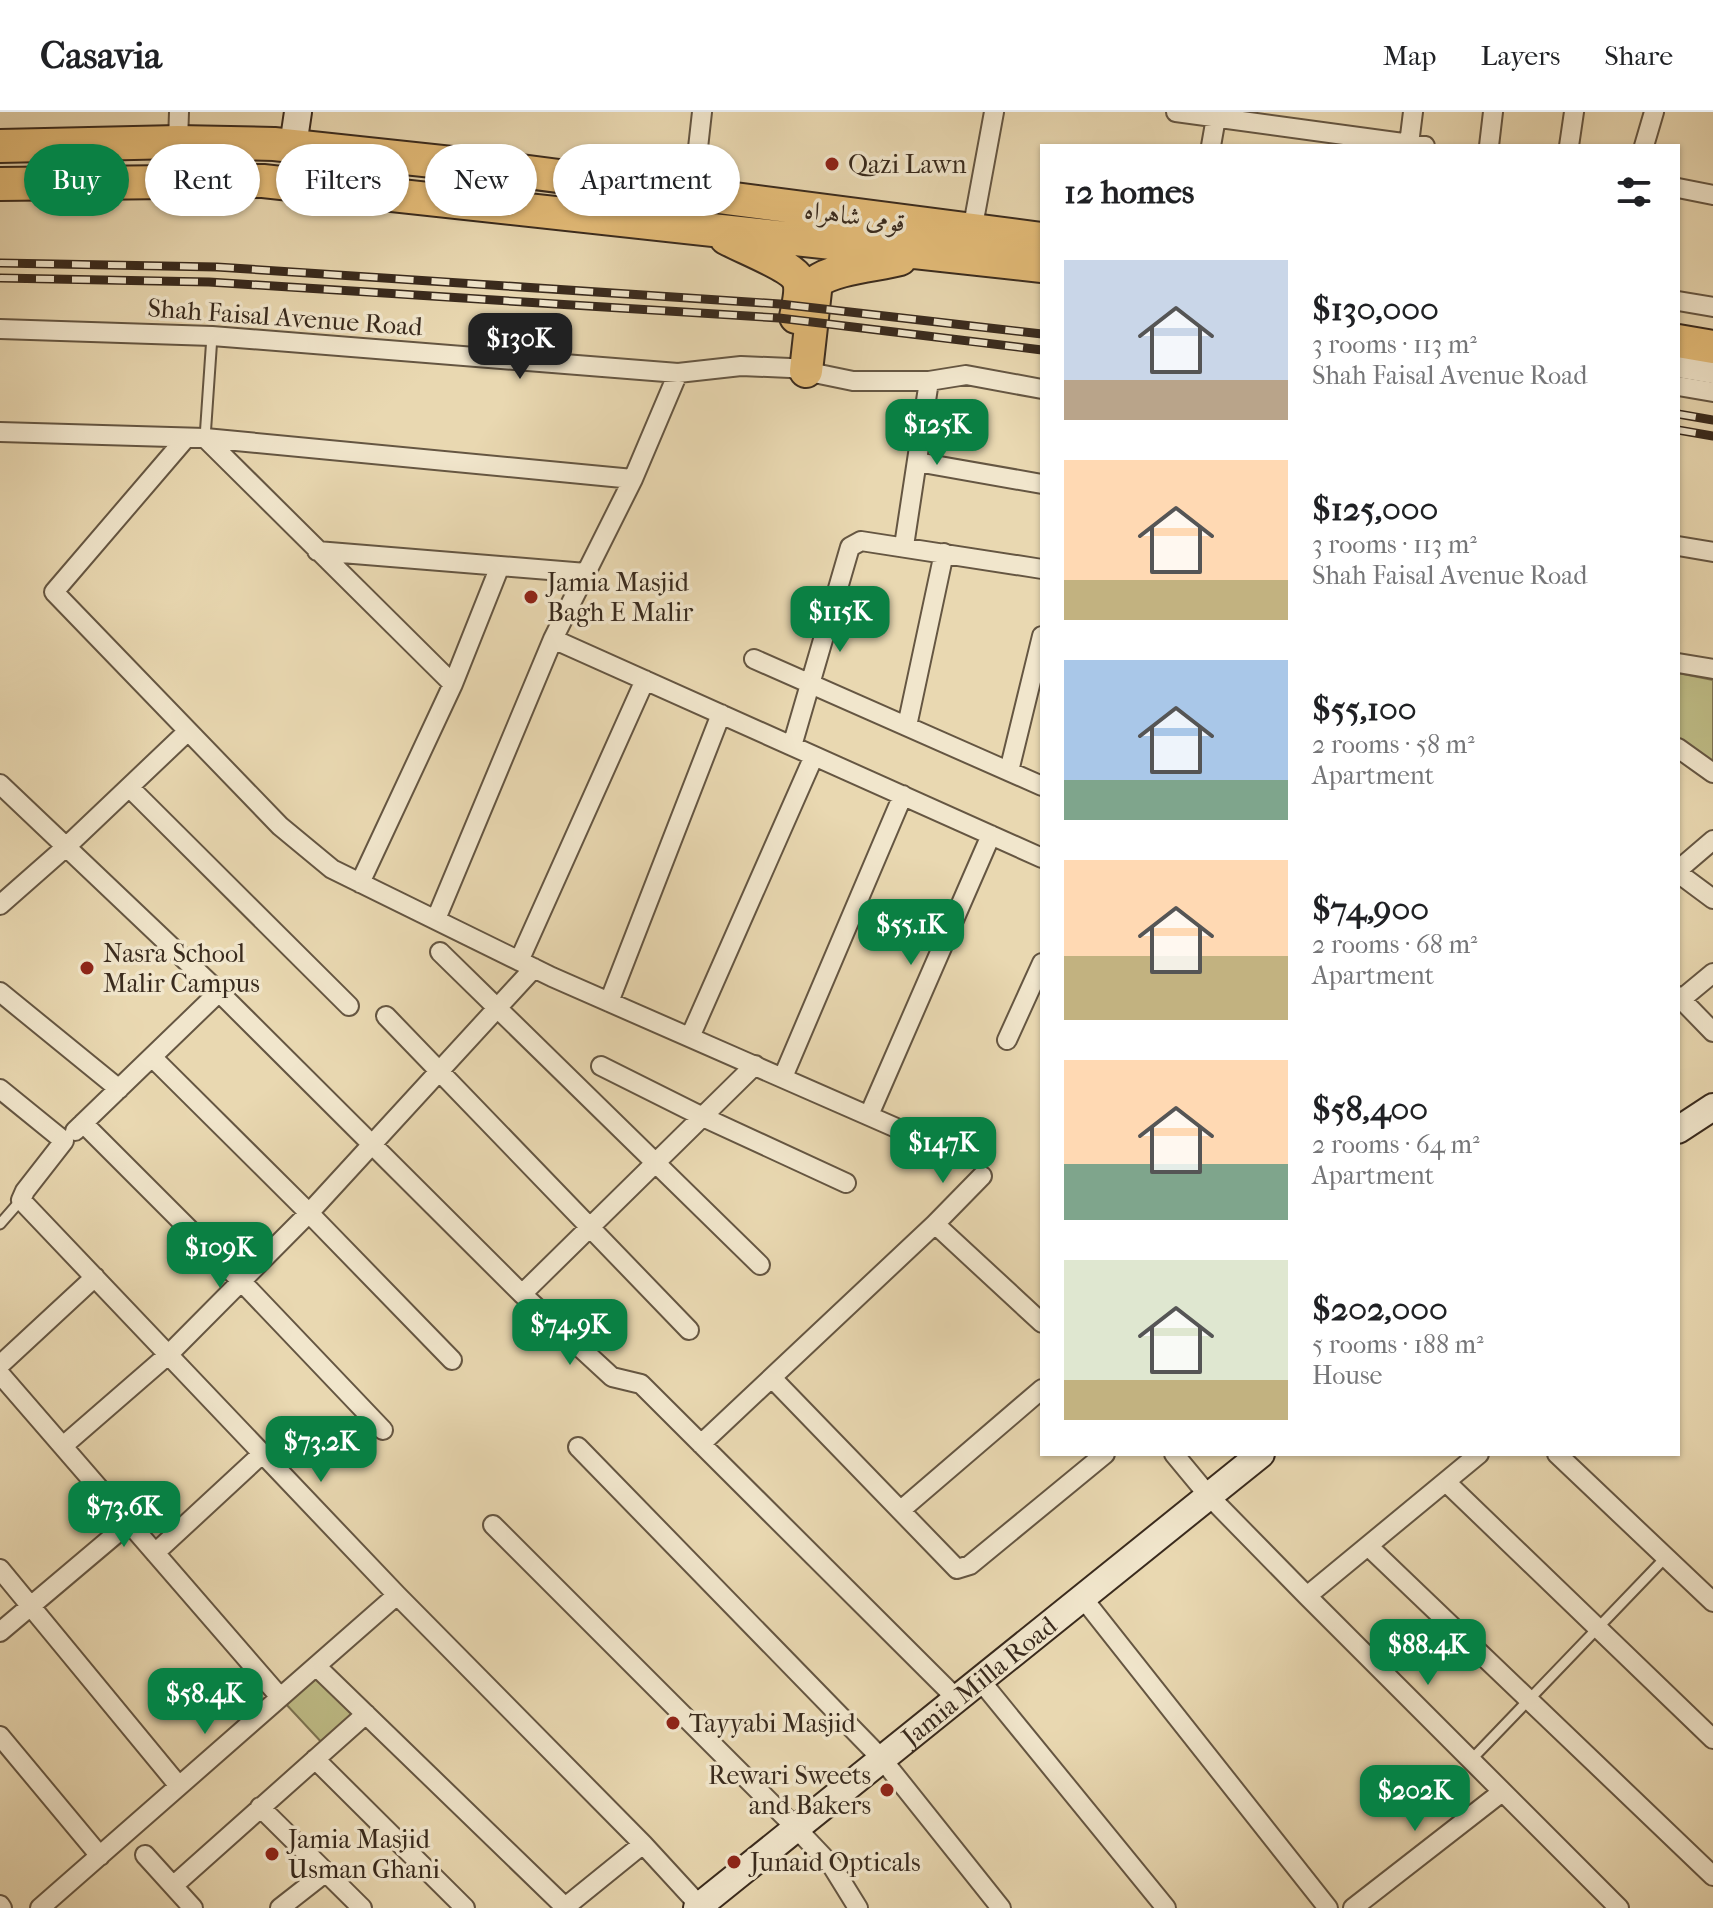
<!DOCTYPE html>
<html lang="en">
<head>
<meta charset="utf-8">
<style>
  body { margin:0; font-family:"IM FELL French Canon",Amiri,serif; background:#f6f6f6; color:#202124; height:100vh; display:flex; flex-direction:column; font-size:30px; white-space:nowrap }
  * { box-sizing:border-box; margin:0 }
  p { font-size:26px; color:#757577 }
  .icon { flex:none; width:44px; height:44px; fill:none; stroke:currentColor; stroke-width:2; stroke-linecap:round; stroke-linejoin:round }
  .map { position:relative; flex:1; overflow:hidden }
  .panel { position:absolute; left:1040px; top:32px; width:640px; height:1312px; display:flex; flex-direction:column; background:#fff; border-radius:0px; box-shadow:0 2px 6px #0004 }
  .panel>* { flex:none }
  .guide { position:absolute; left:24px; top:32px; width:760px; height:72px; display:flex; gap:16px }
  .price { position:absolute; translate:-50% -68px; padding:0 18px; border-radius:16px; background:#0b8043; color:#fff; font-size:26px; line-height:52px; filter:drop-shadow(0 2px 4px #0008) }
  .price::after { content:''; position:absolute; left:50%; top:48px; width:24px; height:18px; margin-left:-12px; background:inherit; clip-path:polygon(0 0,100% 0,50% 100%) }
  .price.active { background:#222; color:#fff }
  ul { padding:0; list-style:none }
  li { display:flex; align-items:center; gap:24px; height:200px; padding:0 24px }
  li span { display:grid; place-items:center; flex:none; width:224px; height:160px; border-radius:0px; color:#555 }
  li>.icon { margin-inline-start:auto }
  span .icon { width:96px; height:96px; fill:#fffc; stroke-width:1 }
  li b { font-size:34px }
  h2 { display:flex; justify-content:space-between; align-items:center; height:96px; padding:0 24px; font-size:34px }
  .chip { padding:0 28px; border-radius:36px; background:#fff; box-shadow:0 2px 6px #0004; font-size:28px; line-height:72px }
  .chip.active { background:#0b8043; color:#fff }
  header { display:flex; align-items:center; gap:48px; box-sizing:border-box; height:112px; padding:0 40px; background:#fff; border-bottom:2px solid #e0e0e0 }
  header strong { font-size:38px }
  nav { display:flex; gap:44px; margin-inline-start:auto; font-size:28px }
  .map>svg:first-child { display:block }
</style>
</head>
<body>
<header>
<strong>Casavia</strong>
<nav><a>Map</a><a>Layers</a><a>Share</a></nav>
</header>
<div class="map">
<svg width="1713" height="1796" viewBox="0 0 1713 1796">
  <rect width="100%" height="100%" fill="#e9d8b1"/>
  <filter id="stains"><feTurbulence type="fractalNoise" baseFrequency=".0025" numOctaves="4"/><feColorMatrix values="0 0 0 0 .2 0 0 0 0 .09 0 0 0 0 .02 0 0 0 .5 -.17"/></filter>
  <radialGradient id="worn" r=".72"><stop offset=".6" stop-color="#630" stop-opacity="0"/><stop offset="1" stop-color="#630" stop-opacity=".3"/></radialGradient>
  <path fill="#bebc86" stroke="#7c7352" stroke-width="2" d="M1678,561L1713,568V655L1678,629Z
    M317,1559L360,1604L325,1634L284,1590Z"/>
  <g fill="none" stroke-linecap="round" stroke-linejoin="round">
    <g stroke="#655642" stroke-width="13">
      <path id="service" d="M205,326L212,224
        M0,1112L21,1088
        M1471,1648L1666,1445"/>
    </g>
    <g stroke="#655642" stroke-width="22">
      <path id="minor" d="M1176,0L1425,34
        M178,30L179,0
        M1409,32L1413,0
        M1211,34L1217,0
        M1489,34L1493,0
        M1569,34L1574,0
        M1644,34L1654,0
        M698,36L702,0
        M1678,76L1713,83
        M972,119L994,0
        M1678,189L1713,195
        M0,217L212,224L678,261L741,254L790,256L853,269H929L966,263L1042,277
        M1678,274L1713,280
        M0,320L205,326L633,367
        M186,326L54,480L280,714L332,757L552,865L901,1018
        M205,326L453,572
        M917,350L1042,372
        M904,434L929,269
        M1678,434L1713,440
        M317,439L586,461
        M553,527L1042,746
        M754,547L1042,674
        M1678,551L1713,557
        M907,614L944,441
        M792,634L850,435L861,429L1042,457
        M1678,636L1713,661
        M1009,659L1042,524
        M0,672L219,880L522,1182L612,1265L641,1272L957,1587
        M129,675L349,894
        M1678,758L1713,728
        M1678,761L1713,787
        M360,771L453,572L500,454
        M0,793L67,734L188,619
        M436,807L553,527L633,367L678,261
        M440,840L760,1153
        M519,849L645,568
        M0,880L119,977
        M1678,884L1713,920
        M609,890L721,602
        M1678,890L1713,861
        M386,904L689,1218
        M690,925L814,644
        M1007,928L1042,851
        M152,945L309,1101L452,1248
        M601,954L703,1005L846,1071
        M783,965L903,683
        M0,977L64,1029L25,1079L21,1088L397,1483L643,1732L700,1794
        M869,1003L991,723
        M83,1011L241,1169L383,1318
        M75,1019L219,880
        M935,1112L982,1064
        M522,1182L755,953
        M0,1253L95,1165
        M0,1262L280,1585
        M772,1266L957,1457L970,1453L1105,1342
        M701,1332L935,1112L1042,1211
        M63,1334L169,1242L309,1101L534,856
        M578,1335L882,1647L1001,1796
        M1174,1342L1208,1383L1307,1484L1619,1796
        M1557,1342L1713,1490
        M1446,1370L1713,1627
        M901,1398L1042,1277
        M493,1413L796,1716L832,1754L858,1796
        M1368,1434L1713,1764
        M155,1441L263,1341
        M0,1457L179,1674
        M1307,1484L1479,1342
        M1082,1485L1328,1796
        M0,1520L129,1411
        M316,1554L565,1795
        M980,1568L1166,1796
        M0,1624L100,1744
        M315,1647L465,1796
        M260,1695L362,1796
        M145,1743L193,1796
        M173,1774L366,1602
        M0,1793L2,1796
        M40,1796L397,1483
        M280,1796L326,1760
        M564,1796L643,1732
        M1353,1796L1502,1680"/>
    </g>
    <g stroke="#392a1d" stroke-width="30">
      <g id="secondary">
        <path d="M293,34L298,0"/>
        <path d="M1678,252L1713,258"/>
        <path d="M1678,1018L1713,995"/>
        <path id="s1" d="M697,1796L1261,1342"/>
      </g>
    </g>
    <g stroke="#392a1d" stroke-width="36">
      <path id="trunk" d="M0,34L178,30L274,32L489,55L1042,127
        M0,72L263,69L1042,154
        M726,126C742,135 790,153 798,167C803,177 798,194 796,205
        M1678,229L1713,235
        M806,259L816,170C834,156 877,153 900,147"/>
    </g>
    <use href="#service" stroke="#f1e6cc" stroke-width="9"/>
    <use href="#minor" stroke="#f1e6cc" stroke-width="18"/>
    <use href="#secondary" stroke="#f1e6cc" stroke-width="26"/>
    <use href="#trunk" stroke="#e4bc78" stroke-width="32"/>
    <g stroke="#392a1d" stroke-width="9">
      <path id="rail" d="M0,151L217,155L780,192L1042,222
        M0,166L209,170L779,206L1042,238
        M1678,302L1713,308
        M1678,318L1713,324"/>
    </g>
    <use href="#rail" stroke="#f1e6cc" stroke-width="6" stroke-dasharray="18" stroke-linecap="butt"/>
  </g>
  <g fill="#8f2418" stroke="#f1e6cc" stroke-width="3">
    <circle cx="832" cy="52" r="8"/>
    <circle cx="531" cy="485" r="8"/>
    <circle cx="87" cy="856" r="8"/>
    <circle cx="673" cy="1611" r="8"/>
    <circle cx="887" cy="1678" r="8"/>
    <circle cx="272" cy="1742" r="8"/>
    <circle cx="734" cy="1750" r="8"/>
  </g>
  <g text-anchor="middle" stroke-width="7" stroke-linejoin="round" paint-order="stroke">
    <g font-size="26" fill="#392a1d" stroke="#f1e6cc" text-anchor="start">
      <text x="848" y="61">Qazi Lawn</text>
      <text x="547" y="479">Jamia Masjid<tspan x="547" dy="30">Bagh E Malir</tspan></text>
      <text x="103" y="850">Nasra School<tspan x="103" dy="30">Malir Campus</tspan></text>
      <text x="689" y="1620">Tayyabi Masjid</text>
      <text x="871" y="1672" text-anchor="end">Rewari Sweets<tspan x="871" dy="30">and Bakers</tspan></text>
      <text x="288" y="1736">Jamia Masjid<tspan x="288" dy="30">Usman Ghani</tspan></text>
      <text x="750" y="1759">Junaid Opticals</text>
    </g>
    <g font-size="26" fill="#392a1d" stroke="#f1e6cc">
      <text transform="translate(855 104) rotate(8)" y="9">قومی شاہراہ</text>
      <text transform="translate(285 205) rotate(4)" y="9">Shah Faisal Avenue Road</text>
      <text dy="9" stroke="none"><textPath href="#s1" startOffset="362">Jamia Milla Road</textPath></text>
    </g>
  </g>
  <rect width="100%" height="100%" filter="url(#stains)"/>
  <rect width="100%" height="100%" fill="url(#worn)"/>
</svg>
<b class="price active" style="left:520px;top:269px">$130K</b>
<b class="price" style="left:937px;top:355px">$125K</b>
<b class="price" style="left:840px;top:542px">$115K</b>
<b class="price" style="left:911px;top:855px">$55.1K</b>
<b class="price" style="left:943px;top:1073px">$147K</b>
<b class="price" style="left:220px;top:1178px">$109K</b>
<b class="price" style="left:570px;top:1255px">$74.9K</b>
<b class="price" style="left:321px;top:1372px">$73.2K</b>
<b class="price" style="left:124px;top:1437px">$73.6K</b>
<b class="price" style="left:1428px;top:1575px">$88.4K</b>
<b class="price" style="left:205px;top:1624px">$58.4K</b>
<b class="price" style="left:1415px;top:1721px">$202K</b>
<div class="guide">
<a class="chip active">Buy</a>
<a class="chip">Rent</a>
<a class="chip">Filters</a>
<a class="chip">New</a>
<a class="chip">Apartment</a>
</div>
<section class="panel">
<h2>12 homes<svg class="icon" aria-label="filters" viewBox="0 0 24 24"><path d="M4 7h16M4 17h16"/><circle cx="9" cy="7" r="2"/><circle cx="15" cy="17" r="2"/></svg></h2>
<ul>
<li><span style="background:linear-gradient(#c9d6e8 75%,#b9a48a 0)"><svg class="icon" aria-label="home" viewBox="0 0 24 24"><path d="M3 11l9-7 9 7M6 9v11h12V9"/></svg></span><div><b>$130,000</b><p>3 rooms · 113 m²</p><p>Shah Faisal Avenue Road</p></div></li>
<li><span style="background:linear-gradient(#ffd9b3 75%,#c2b280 0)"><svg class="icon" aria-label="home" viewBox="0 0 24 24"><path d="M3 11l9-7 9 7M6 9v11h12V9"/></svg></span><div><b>$125,000</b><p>3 rooms · 113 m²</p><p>Shah Faisal Avenue Road</p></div></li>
<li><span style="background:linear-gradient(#a9c7e8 75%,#7fa58c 0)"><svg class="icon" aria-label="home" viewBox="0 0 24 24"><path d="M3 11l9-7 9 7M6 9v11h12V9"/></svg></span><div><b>$55,100</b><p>2 rooms · 58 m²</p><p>Apartment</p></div></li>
<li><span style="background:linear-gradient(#ffd9b3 60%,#c2b280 0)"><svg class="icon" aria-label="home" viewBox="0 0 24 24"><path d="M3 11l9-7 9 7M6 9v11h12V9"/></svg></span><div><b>$74,900</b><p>2 rooms · 68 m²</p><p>Apartment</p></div></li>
<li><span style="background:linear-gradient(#ffd9b3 65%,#7fa58c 0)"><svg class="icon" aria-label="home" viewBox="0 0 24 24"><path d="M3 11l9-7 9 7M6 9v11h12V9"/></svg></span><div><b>$58,400</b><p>2 rooms · 64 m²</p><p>Apartment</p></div></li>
<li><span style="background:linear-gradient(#dfe7d0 75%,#c2b280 0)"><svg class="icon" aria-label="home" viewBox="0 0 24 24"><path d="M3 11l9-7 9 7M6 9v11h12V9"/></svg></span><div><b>$202,000</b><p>5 rooms · 188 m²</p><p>House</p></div></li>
</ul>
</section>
</div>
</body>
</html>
